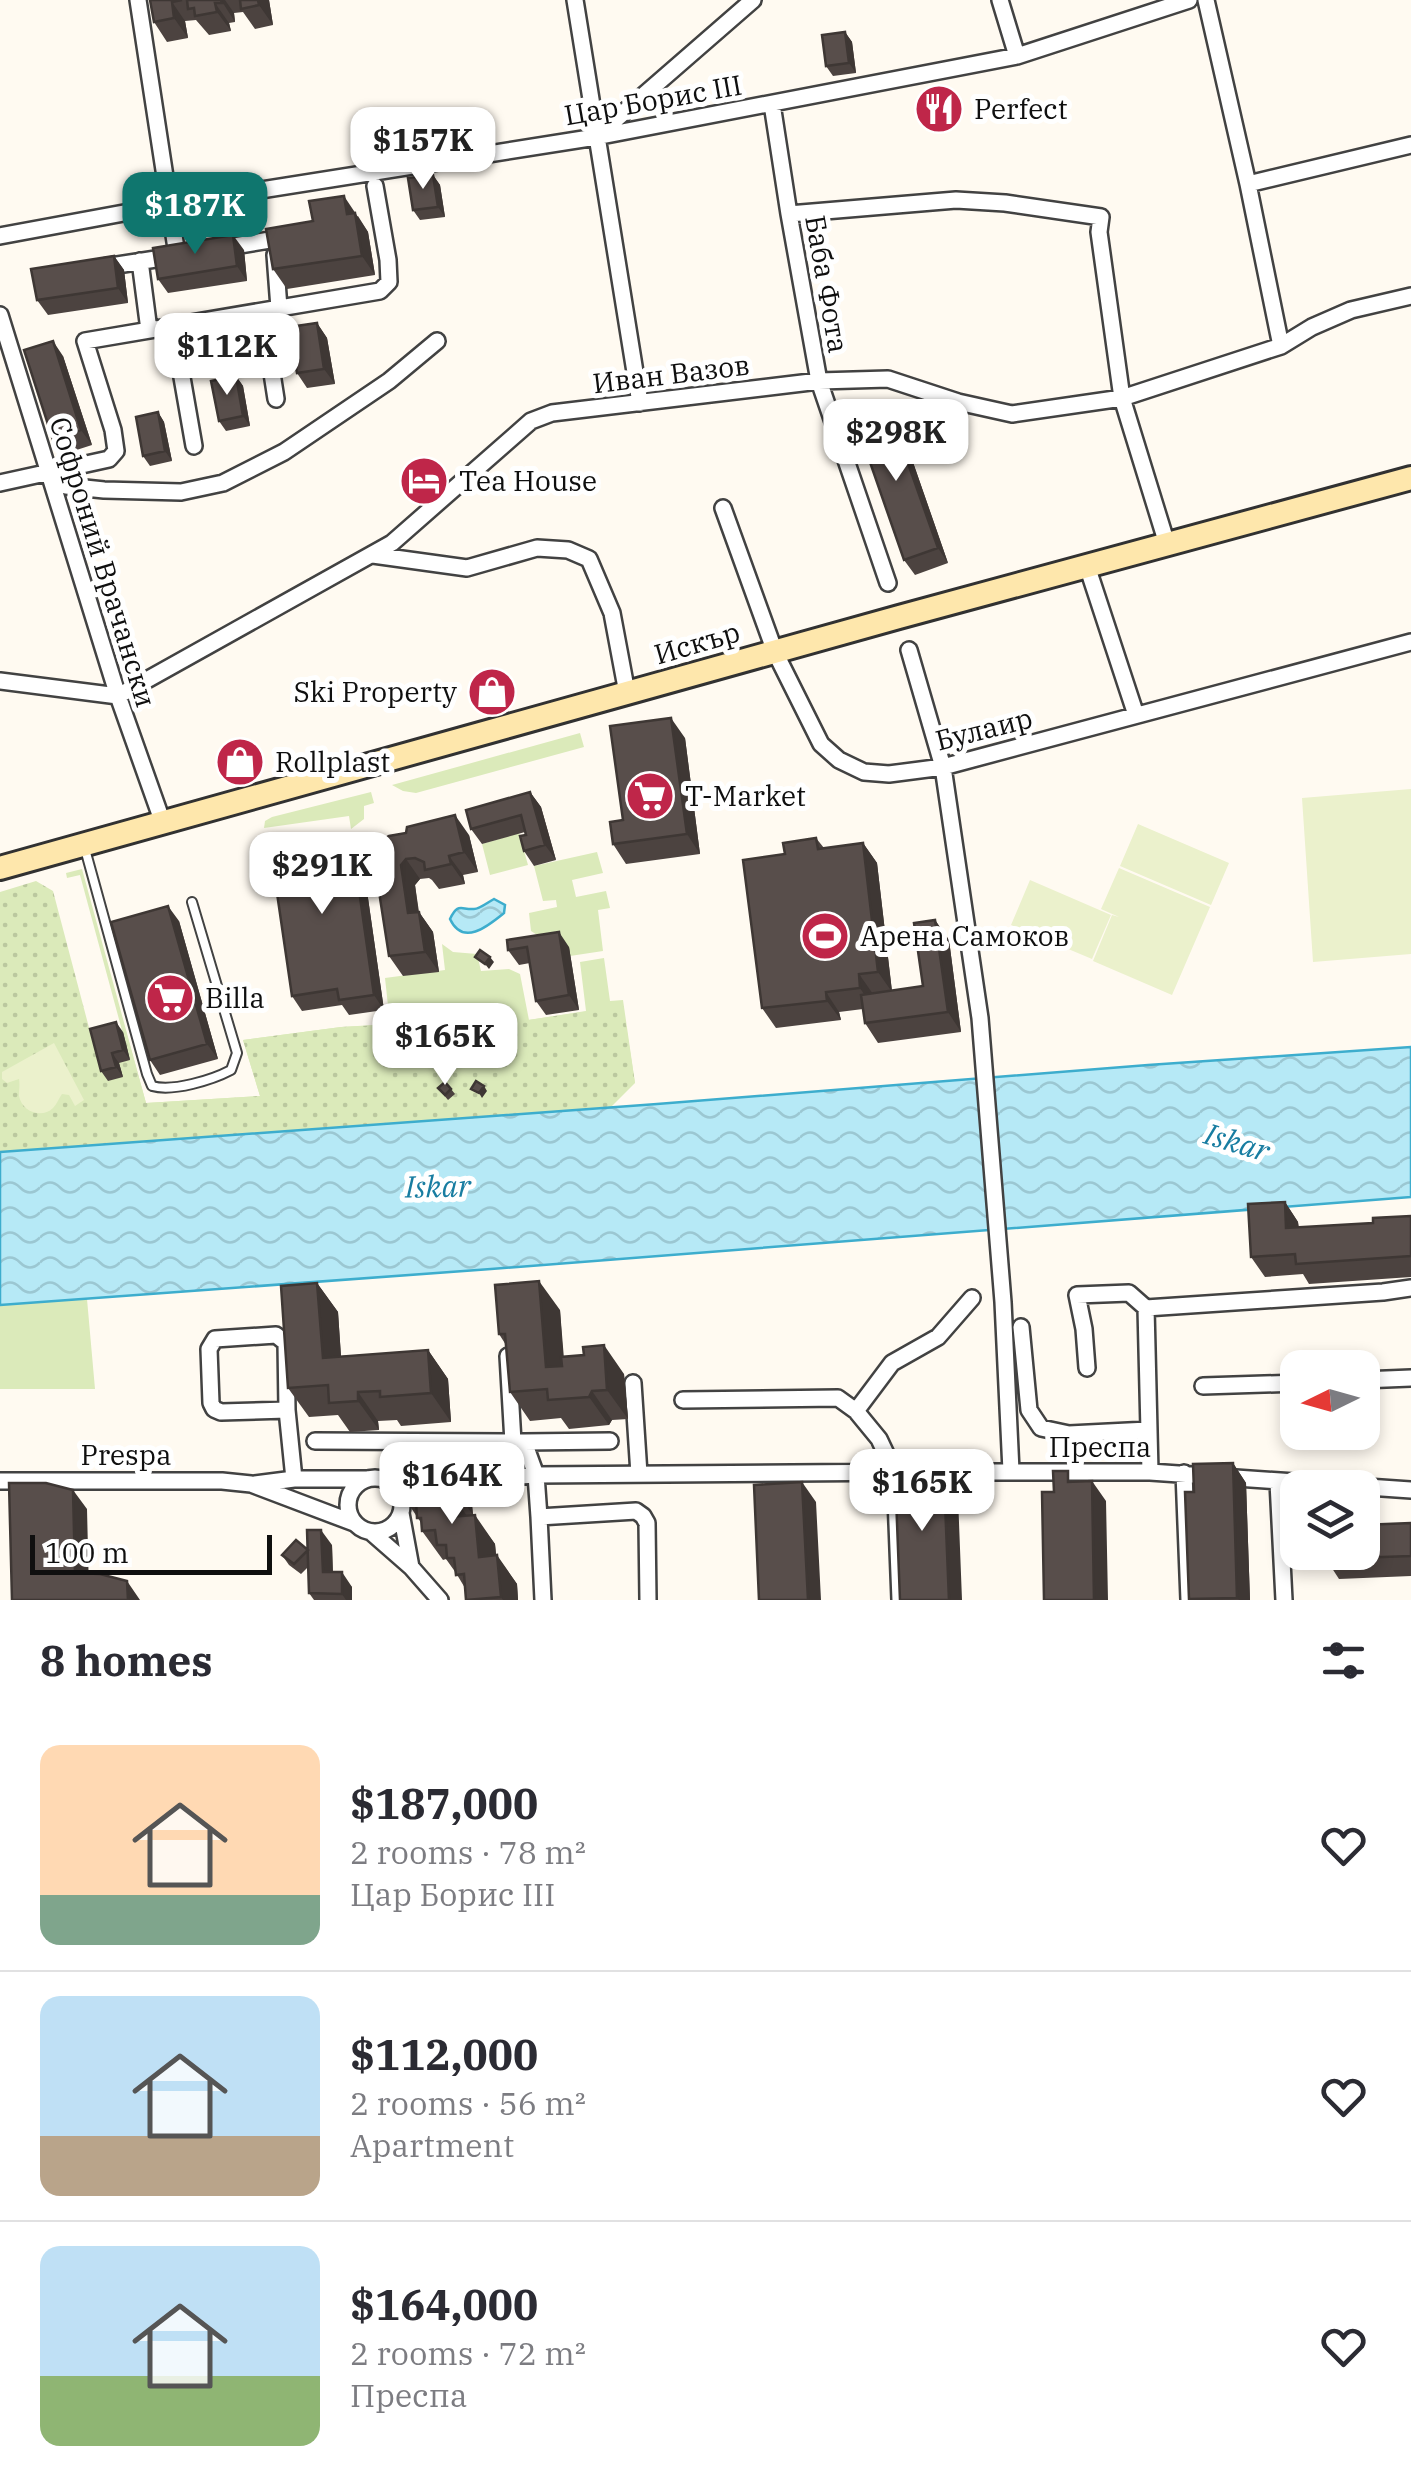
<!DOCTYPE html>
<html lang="en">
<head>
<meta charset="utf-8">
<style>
  body { margin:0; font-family:"IBM Plex Serif",serif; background:#f7f7f7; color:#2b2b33; height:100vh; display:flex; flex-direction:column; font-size:38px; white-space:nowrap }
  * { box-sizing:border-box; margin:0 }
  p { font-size:32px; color:#7c7c81 }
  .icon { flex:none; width:55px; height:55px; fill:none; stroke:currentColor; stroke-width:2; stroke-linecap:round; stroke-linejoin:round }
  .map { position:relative; height:1600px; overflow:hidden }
  .side { display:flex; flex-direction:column; background:#fff; flex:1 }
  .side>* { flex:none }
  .needle { width:65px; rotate:265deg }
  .controls { position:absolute; left:1280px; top:1350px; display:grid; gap:20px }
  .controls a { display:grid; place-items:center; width:100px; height:100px; border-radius:20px; background:#fff; box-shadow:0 5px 15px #0003; font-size:50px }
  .scale { position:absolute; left:30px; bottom:25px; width:242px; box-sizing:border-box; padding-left:10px; border:5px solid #0f0f0f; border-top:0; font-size:28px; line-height:35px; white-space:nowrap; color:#0f0f0f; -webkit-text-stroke:8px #fff; paint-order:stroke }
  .price { position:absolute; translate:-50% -85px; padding:0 22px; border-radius:20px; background:#fff; color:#222; font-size:32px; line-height:65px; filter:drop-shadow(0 2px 5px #0008) }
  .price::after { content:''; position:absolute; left:50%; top:60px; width:30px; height:22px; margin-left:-15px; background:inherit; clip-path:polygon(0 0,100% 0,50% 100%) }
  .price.on { background:#0f766e; color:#fff }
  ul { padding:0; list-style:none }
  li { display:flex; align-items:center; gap:30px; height:250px; padding:0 40px }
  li+li { border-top:2px solid #e1e1e2 }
  li span { display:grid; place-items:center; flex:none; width:280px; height:200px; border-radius:20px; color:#555 }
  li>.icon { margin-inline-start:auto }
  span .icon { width:120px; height:120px; fill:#fffc; stroke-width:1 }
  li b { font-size:42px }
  h2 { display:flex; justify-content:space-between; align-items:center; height:120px; padding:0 40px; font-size:42px }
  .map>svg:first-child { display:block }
</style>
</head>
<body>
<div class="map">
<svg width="1411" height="1600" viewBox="0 0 1411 1600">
  <defs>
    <pattern id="park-dots" width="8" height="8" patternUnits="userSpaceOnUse" patternTransform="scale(2.5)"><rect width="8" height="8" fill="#dbeaba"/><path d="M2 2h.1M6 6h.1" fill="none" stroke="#bbc89f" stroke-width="1.8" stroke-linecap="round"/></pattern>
    <pattern id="water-waves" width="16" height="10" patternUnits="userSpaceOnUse" patternTransform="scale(2.5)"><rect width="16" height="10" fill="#b6e9f6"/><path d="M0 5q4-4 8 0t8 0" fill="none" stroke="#9bc7d2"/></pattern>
  </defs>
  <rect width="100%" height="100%" fill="#fffaf1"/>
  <path fill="#dbeaba" d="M580,733L584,747L416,793L403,791L392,785Z
    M371,792L374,803L364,806V819L351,829L349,816L264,828L265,821L272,817Z
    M519,833L528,865L490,875L482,844Z
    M597,852L603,873L572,880L576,897L606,891L610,908L598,910L603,951L570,956L531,931L529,913L557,907L556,900L543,901L534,866Z
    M82,869L146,1103L260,1096L243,1040L341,1027L390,1024L385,978L445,970L442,944L453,952L477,954L481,971L509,969L520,974L529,1020L586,1011L580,962L604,958L610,1001L623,1000L635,1083L317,1104L127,1111L130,1060L80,875L67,878L66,873Z
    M87,1299L95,1389H0V1305Z"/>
  <path fill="url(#park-dots)" d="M36,881L53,891L92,1039L126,1031L146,1103L260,1096L243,1040L341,1027L420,1023L514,1022L623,1006L635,1083L611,1107L0,1152V892Z"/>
  <path fill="#ebf1cc" d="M1411,789V954L1313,962L1302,798Z
    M1138,824L1229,863L1211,905L1120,866Z
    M1119,868L1210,907L1172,995L1093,961L1112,915L1119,917L1101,909Z
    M1030,880L1111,915L1092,959L1011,925Z
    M54,1043L84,1100L75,1106L69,1095L62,1094C59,1098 57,1104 53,1108C42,1119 22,1112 19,1096C19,1090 20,1085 19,1079L7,1083L2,1079V1072Z"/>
  <path fill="url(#water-waves)" stroke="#3dadcd" stroke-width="2.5" d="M494,899L505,905L504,913C488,926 463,947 450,919C458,902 461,910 474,909C480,909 488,902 494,899Z
    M1411,1047V1197L491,1269L0,1305V1152L657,1104L1148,1065Z"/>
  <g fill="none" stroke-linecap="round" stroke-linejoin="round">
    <g stroke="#424242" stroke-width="12">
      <path id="lane" d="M85,849L147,1074L152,1086C173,1092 212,1080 231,1070L237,1053L192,902"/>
    </g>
    <g stroke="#424242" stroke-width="20">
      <path id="street" d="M138,0L177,255
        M575,0L640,403
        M1000,0L1017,56
        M1206,0L1248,184L1281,346
        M772,104L789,214L819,381L888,583
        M599,134L753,0
        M1248,184L1411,145
        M789,214L956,200L1005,203L1101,217L1099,232L1122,398L1167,544
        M0,236L167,205L596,137L1017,56L1189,0
        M222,248L288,237
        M275,255L279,308L269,354L276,399
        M140,261L149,330
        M104,267L175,256
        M0,315L118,696L163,823
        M173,326L194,446
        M48,471L66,486L104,490L181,492L223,483L284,452L389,381L437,341
        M0,483L109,459L116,451L113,430L85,341L380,291L389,282L388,260L375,186
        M723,508L775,652L821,744L839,760L864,772L889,774L943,767L1411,642
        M373,555L467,568L537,548L568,550L589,559L612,613L627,693
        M1087,566L1136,715
        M909,650L943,767L980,1018L1003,1302L1011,1471
        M0,681L118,696L392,543L531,421L552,413L819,381L888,379L958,402L1012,414L1122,398L1281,346L1312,327L1351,310L1411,296
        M1146,1308L1383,1292L1411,1288
        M1021,1327L1029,1410L1041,1428L1069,1434L1148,1430
        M508,1356L513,1442
        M1087,1368L1084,1329L1077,1295L1129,1293L1146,1308L1150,1472
        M1362,1380L1411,1378
        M633,1383L639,1474
        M1203,1386L1298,1383
        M683,1400L838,1398L856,1411L879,1439L895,1473L900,1600
        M287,1410L221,1412L214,1409L211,1403L209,1349L215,1339L276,1335L286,1343L287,1410L294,1479
        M856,1411L892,1363L938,1337L972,1298
        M315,1441L524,1442L536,1475L539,1517L636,1511L643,1516L647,1523L648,1600
        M524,1442L610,1441
        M936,1472H1150L1411,1490
        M1184,1473L1189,1600
        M348 1505a27 27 0 1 1 54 0a27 27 0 1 1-54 0Z
        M384,1480L423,1481
        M451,1480L536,1475L913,1472
        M0,1481H222L251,1484L354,1523
        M1278,1482L1284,1600
        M255,1484L294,1479H367
        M401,1513L411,1567
        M539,1517L543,1600
        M371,1532L411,1567L440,1600"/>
    </g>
    <g stroke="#313131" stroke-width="28">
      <path id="secondary" d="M0,868L899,617L1411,478"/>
    </g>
    <use href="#lane" stroke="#fff" stroke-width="8"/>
    <use href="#street" stroke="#fff" stroke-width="15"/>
    <use href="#secondary" stroke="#fee7ac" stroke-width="22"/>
  </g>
  <path fill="#4c4340" d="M150,0H269L273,25L255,29L243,12L234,13L235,22L229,23L231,31L209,35L196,20L185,21L188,38L167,42L154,22Z
    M845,32L852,42L856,73L833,76L826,66Z
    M433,175L440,185L445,217L420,220L413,210Z
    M358,216L368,232L375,275L287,289L273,269Z
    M244,250L247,281L168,293L158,279Z
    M114,256L124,270L128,303L48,315L37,300Z
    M317,323L327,338L335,384L307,388L297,373Z
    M63,356L92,445L64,454L53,440Z
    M236,376L243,386L250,426L226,431L219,421Z
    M888,407L899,422L948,563L915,575L904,560Z
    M158,412L164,422L172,461L150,466L143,456Z
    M685,738L700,854L626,864L613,844L623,820Z
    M530,792L541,807L556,860L534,866L524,851L525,832L482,844L471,829Z
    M469,835L478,872L463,875L465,884L439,889L432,880L429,878L420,879L415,885L419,912L433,932L439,972L403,976L389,956L373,853Z
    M816,838L824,848L863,843L877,863L892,991L923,986L935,920L949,940L961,1032L878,1043L865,1023L863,1009L839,1012L841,1020L776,1028L762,1008L785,854Z
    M361,849L384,1010L349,1015L342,1005L302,1011L292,996Z
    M179,921L218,1059L160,1075L150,1060Z
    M507,940L569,947L579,1010L546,1015L536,1001L530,963L519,965L508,950Z
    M123,1032L130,1060L119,1063L123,1077L108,1081L101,1071Z
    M438,1088L451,1089L455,1094L448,1100Z
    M1285,1202L1298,1222L1299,1228L1373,1223L1411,1216V1277L1309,1284L1303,1274L1265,1277L1251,1257Z
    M317,1283L338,1312L341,1356L428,1350L448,1379L451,1422L401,1426L397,1420L378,1421L379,1430L350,1432L338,1415L309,1417L288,1388Z
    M560,1310L563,1356L624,1374L628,1419L612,1420L609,1425L569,1429L561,1418L530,1421L510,1392L506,1345L499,1334Z
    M1233,1463L1246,1483L1250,1600H1190L1194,1492Z
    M955,1469L968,1489L969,1497H958L895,1471Z
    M404,1476L470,1484L473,1515L495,1544L496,1555L517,1584L518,1600H466L465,1588L456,1573L446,1559L443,1560L422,1531V1524L407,1502Z
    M1411,1523V1576L1339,1579L1326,1559Z
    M332,1545L333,1572L352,1587V1600H314L309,1593L308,1567L301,1574L289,1565L282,1555Z"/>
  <path fill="#3e3734" d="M221,0H225L234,13L235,22Z
    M258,0H269L273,25L259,5Z
    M172,2L185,21L188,38L174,18Z
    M215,3L229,23L231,31L217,12Z
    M845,32L852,42L856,73L849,63Z
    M433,175L440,185L445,217L438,207Z
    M344,196L368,232L375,275L362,256L347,214Z
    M233,235L244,250L247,281L237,266Z
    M114,256L124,270L128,303L118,288Z
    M317,323L327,338L335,384L324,369Z
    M53,341L63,356L92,445L81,430Z
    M236,376L243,386L250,426L243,416Z
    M888,407L899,422L948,563L938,548Z
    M158,412L164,422L172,461L165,451Z
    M671,718L685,738L700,854L687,834Z
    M530,792L541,807L556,860L545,845Z
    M455,815L469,835L478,872L464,852Z
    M351,834L361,849L384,1010L374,995Z
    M863,843L877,863L892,992L878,972Z
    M449,856L463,875L465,884L451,864Z
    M406,859L420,879L415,885L421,933L408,913L401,865Z
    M168,906L179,921L218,1059L207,1044Z
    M419,912L433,932L439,972L425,952Z
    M935,920L949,940L961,1032L948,1012Z
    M559,932L569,947L579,1010L569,995Z
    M490,957L494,962L489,969L485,964Z
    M859,974L873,994V1008L860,988Z
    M826,992L839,1012L841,1020L827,1001Z
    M116,1022L123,1032L130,1060L123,1050Z
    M112,1053L119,1063L123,1077L116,1067Z
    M484,1086L487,1091L482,1098L479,1093Z
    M1285,1202L1298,1222L1300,1248L1286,1228Z
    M539,1281L560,1310L567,1396L546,1367Z
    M317,1283L338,1312L343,1387L323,1358Z
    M604,1345L624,1374L628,1419L607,1390Z
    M428,1350L448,1379L451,1422L431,1393Z
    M592,1391L612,1420L609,1425L589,1397Z
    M358,1392L378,1421L379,1430L358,1401Z
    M450,1455L470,1484L473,1515L453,1486Z
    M1233,1463L1246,1483L1250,1600H1239L1237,1598Z
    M955,1469L968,1489L969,1497L955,1477Z
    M944,1478L958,1497L962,1600H949Z
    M1092,1481L1106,1501L1108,1600H1094Z
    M802,1482L816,1502L821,1600H808Z
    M447,1487L467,1516L450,1517Z
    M73,1490L87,1509L89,1592L75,1573Z
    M475,1515L495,1544L499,1586L479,1557Z
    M321,1530L332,1545L333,1586L323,1572Z
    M497,1555L517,1584L518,1600H503L501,1597Z
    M342,1572L352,1587V1600H346L342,1594Z
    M127,1581L140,1600H128Z"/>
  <path fill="#584e4b" stroke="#3e3734" stroke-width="2.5" d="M150,0H182L172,2L174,18L154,22Z
    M187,0H221L222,3H215L217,12L195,16L194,8L188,9Z
    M240,0H258L259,5L241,9Z
    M845,32L849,63L826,66L822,35Z
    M433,175L438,207L413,210L408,178Z
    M344,196L347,214L355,213L362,256L273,269L266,229L313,221L309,201Z
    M233,235L237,266L158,279L153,248Z
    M114,256L118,288L37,300L31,269Z
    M317,323L324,369L297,373L289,327Z
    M53,341L81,430L53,440L24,350Z
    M236,376L243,416L219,421L211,381Z
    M888,407L938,548L904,560L855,419Z
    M158,412L165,451L143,456L136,417Z
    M671,718L687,834L613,844L610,822L623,820L610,726Z
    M530,792L545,845L524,851L520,836L526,835L521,815L471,829L466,810Z
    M455,815L464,852L449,856L451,864L425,870L424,862L415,858L406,859L401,865L408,913L419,912L425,952L389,956L373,853L380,841L389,836L406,833L407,827Z
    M351,834L374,995L339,1000L337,989L292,996L270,845Z
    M816,838L818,849L863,843L878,972L859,974L860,988L826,992L827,1001L762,1008L743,860L785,854L783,843Z
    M168,906L207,1044L150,1060L111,922Z
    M935,920L948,1012L865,1023L861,995L923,986L914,923Z
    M559,932L569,995L536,1001L527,947L508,950L507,940Z
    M480,950L490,957L485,964L475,957Z
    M116,1022L123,1050L112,1053L116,1067L101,1071L90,1029Z
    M476,1081L484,1086L479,1093L471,1089Z
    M445,1082L451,1089L445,1095L438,1088Z
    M1285,1202L1286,1228L1373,1223V1218L1411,1216V1256L1296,1264L1295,1254L1251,1257L1248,1204Z
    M539,1281L546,1367L562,1366L561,1357L584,1355L583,1347L604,1345L607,1390L592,1391L589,1397L548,1400L547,1389L510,1392L505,1334H499L495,1285Z
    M317,1283L323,1358L428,1350L431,1393L380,1397V1391L358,1392V1401L329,1403L328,1385L288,1388L281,1286Z
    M450,1455L453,1486L447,1487L450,1517L475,1515L479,1557L497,1555L501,1597L466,1600L464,1574L456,1575L454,1558H447L446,1545H437L435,1530L422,1531L421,1518H417L416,1501L407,1502L404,1476L412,1473L411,1465L421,1464L422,1457Z
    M1233,1463L1237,1598L1189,1599L1185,1492H1194L1193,1464Z
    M955,1469V1477L944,1478L949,1600H900L895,1471Z
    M1053,1471H1068V1482L1092,1481L1094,1600H1044L1042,1492H1054Z
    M802,1482L808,1600H759L754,1485Z
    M9,1483H46L73,1490L75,1573L100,1574L127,1581L128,1600H12Z
    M1411,1523V1556L1326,1559L1325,1552H1362V1525Z
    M307,1530H321L323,1572H342V1594L309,1593Z
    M296,1540L308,1550L294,1564L282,1555Z"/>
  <defs>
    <g id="restaurant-disc" transform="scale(2.5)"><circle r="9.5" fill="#bf2649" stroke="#fff"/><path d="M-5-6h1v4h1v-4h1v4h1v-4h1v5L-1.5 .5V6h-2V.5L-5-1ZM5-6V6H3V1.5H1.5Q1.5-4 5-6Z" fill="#fff"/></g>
    <g id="hotel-disc" transform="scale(2.5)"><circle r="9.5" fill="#bf2649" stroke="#fff"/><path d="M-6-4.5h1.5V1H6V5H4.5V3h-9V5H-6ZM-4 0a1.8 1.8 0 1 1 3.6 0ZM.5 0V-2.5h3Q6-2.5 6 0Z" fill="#fff"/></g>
    <g id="shop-disc" transform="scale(2.5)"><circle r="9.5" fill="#bf2649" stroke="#fff"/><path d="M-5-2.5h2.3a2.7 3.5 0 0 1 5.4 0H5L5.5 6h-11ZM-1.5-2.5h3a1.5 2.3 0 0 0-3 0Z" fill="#fff"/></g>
    <g id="supermarket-disc" transform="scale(2.5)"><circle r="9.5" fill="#bf2649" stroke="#fff"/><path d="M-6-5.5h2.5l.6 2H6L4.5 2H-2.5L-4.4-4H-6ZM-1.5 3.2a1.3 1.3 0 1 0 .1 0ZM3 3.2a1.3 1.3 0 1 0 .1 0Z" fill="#fff"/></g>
    <g id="stadium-disc" transform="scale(2.5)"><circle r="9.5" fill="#bf2649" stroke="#fff"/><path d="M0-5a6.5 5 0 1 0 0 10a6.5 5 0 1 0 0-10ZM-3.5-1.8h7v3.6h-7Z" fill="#fff"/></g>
  </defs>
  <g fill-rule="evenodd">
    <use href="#restaurant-disc" x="939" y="109"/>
    <use href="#hotel-disc" x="424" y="481"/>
    <use href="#shop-disc" x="492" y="692"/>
    <use href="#shop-disc" x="240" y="762"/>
    <use href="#supermarket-disc" x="650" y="796"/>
    <use href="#stadium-disc" x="825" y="936"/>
    <use href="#supermarket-disc" x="170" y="998"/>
  </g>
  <g text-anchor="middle" stroke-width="10" stroke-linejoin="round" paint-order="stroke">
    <g font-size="28" fill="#0f0f0f" stroke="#fff">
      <text transform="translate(653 100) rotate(-10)" y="10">Цар Борис III</text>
      <text transform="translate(827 284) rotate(80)" y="10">Баба Фота</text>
      <text transform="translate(671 374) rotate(-7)" y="10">Иван Вазов</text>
      <text transform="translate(103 562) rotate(73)" y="10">Софроний Врачански</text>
      <text transform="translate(697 643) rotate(-16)" y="10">Искър</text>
      <text transform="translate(984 729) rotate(-14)" y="10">Булаир</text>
      <text x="1100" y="1457">Преспа</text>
      <text x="126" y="1465">Prespa</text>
    </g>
    <g font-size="28" fill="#0f0f0f" stroke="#fff" text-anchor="start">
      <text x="974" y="119">Perfect</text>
      <text x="459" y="491">Tea House</text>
      <text x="457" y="702" text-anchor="end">Ski Property</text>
      <text x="275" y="772">Rollplast</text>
      <text x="685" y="806">T-Market</text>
      <text x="860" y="946">Арена Самоков</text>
      <text x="205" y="1008">Billa</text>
    </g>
    <g font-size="30" font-style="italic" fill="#187da1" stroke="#fff">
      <text transform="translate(1237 1143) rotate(17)" y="10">Iskar</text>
      <text transform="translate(438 1187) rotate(-1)" y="10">Iskar</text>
    </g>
  </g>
</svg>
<div class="controls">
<a><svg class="needle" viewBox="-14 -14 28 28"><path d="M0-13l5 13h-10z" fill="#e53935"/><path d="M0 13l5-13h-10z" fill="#7c7c81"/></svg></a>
<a><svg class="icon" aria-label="layers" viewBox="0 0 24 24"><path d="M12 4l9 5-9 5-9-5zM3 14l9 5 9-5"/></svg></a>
</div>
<div class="scale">100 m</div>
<b class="price" style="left:423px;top:192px">$157K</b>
<b class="price on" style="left:195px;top:257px">$187K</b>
<b class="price" style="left:227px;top:398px">$112K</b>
<b class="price" style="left:896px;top:484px">$298K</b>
<b class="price" style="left:322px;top:917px">$291K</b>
<b class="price" style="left:445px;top:1088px">$165K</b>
<b class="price" style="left:452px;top:1527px">$164K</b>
<b class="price" style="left:922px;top:1534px">$165K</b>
</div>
<section class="side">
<h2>8 homes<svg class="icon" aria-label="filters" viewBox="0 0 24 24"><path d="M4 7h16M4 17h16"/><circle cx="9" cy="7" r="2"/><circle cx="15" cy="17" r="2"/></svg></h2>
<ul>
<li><span style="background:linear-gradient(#ffd9b3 75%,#7fa58c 0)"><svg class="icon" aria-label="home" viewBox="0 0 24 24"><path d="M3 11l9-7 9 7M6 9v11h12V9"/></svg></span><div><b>$187,000</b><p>2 rooms · 78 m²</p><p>Цар Борис III</p></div><svg class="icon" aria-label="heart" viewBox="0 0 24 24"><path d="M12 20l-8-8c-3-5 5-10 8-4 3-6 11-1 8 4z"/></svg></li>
<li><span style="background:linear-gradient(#bfe0f5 70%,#b9a48a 0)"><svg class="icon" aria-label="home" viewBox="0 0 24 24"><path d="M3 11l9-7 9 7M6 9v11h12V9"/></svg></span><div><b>$112,000</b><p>2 rooms · 56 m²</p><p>Apartment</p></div><svg class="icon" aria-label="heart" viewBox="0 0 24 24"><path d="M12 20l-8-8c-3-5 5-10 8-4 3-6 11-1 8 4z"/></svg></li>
<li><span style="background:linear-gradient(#bfe0f5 65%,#8fb573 0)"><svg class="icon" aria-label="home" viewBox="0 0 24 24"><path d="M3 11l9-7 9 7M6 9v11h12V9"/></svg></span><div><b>$164,000</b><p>2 rooms · 72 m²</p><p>Преспа</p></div><svg class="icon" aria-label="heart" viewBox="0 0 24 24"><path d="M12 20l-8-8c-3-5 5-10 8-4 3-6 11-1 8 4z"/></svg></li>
</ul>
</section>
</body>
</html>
